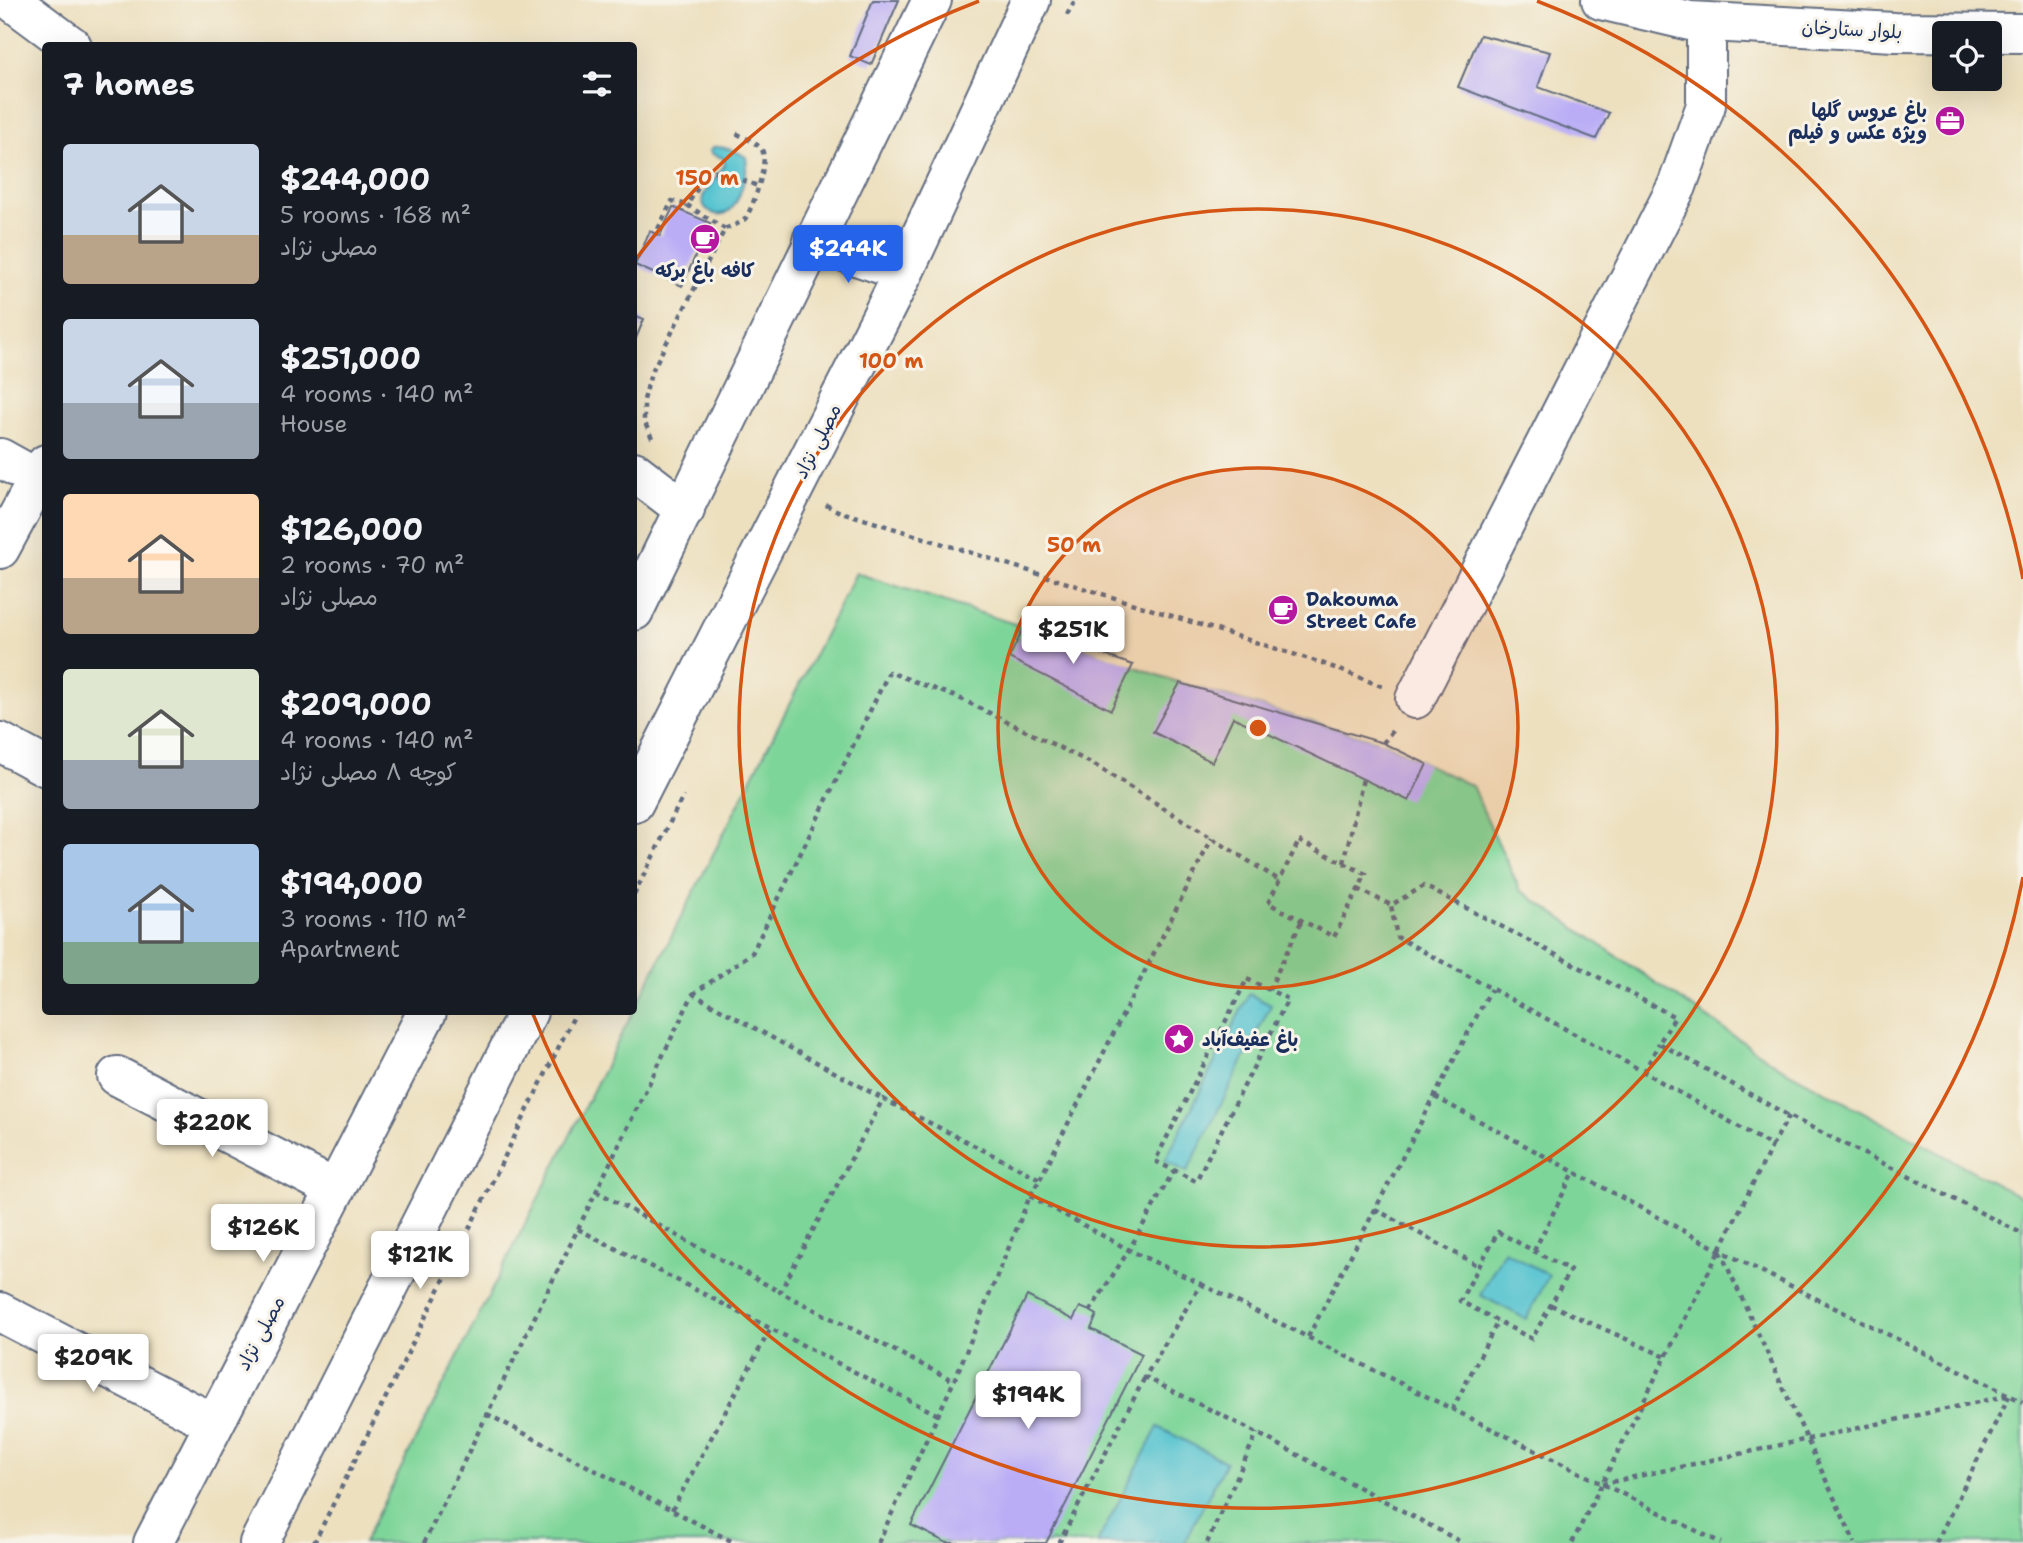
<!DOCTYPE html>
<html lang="en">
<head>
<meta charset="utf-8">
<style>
  body { margin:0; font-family:"Shantell Sans","Playpen Sans Arabic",sans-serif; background:#242831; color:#f1f3f6; height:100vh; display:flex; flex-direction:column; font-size:26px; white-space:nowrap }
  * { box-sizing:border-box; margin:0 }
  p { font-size:23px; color:#9ea1a6 }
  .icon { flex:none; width:38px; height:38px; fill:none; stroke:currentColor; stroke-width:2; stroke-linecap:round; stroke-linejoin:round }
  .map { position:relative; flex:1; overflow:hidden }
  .details { position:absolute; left:42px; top:42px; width:595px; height:973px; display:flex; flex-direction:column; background:#171b24; border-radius:7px; box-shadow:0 7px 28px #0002 }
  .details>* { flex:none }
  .controls { position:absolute; left:1932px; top:21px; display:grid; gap:14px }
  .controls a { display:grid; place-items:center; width:70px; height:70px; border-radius:7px; background:#171b24; box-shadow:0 7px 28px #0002; font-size:35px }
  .price { position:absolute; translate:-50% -60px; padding:0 16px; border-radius:7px; background:#fff; color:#222; font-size:23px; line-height:46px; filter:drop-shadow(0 2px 4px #0008) }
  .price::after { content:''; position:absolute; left:50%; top:42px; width:21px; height:16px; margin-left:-10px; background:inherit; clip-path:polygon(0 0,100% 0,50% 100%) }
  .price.current { background:#2563eb; color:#fff }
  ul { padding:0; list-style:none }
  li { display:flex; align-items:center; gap:21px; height:175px; padding:0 21px }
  li span { display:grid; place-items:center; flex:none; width:196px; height:140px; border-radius:7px; color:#555 }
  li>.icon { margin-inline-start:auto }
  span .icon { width:84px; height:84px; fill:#fffc; stroke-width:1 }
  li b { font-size:30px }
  h2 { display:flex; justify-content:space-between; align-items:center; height:84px; padding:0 21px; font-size:30px }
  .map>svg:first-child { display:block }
</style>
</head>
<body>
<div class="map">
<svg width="2023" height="1543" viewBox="0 0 2023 1543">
  <rect width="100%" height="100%" fill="#f7f3e8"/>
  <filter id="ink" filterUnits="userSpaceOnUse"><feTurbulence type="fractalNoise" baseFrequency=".0143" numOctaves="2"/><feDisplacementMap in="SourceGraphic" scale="14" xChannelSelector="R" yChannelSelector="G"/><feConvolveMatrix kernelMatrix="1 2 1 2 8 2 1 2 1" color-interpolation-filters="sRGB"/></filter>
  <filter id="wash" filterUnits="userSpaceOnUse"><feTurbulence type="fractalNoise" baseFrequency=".00686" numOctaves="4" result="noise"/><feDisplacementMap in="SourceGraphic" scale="28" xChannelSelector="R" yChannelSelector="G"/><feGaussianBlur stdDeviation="1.57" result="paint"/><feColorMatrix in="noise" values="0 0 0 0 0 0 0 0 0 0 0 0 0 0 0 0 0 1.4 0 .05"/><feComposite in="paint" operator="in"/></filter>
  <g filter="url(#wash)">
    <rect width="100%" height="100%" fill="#ede0bf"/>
    <path fill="#7ed599" stroke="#4c827c" stroke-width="2" d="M856,573L1024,627L1180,683L1383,743L1472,786L1520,890L1778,1066L2023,1198V1543H363Z"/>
    <path fill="#58c4d0" stroke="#3a7a97" stroke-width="2" d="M713,147C724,146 737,151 746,157C749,170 739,207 726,213C715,218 701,209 703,197C704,191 721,172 725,164L723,158L712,154L710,151Z
      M1249,994L1271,1005L1187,1172L1165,1161Z
      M1504,1251L1549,1275L1526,1319L1480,1295Z
      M1158,1427L1226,1462L1184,1543H1097Z"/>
    <g id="blocks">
      <path fill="#baadf6" d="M873,0H899L871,65L850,56Z
        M1480,35L1550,52L1538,87L1609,113L1596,139L1458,87Z
        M673,207L710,223L682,286L635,265L650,231L660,236Z
        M634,315L644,319L634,343Z
        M1024,627L1133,665L1111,710L1009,658Z
        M1180,683L1383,743L1427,764L1409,801L1233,717L1212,762L1153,732Z
        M1027,1296L1073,1320L1080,1307L1090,1311L1097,1315L1091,1329L1142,1354L1046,1543H947L911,1525Z"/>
    </g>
  </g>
  <g filter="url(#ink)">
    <use href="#blocks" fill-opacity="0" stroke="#646d80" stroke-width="2"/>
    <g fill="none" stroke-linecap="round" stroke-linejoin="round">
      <g stroke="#646d80" stroke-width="42">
        <path id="minor" d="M10,0L72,46
          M0,458L38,479
          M634,471L685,510
          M0,549L46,464
          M1415,699L1677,186L1706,105V22
          M0,742L46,767
          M117,1076L335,1189
          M0,1312L213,1423"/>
      </g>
      <g stroke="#646d80" stroke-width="42">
        <path id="major" d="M1601,0L1690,21L1894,32L2023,33
          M812,241L904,272
          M634,611L932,0
          M634,803L904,272L1031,0
          M153,1543L427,1012
          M259,1543L528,1012"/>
      </g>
      <path stroke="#646d80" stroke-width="4.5" stroke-dasharray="5 5" stroke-linecap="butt" d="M1067,15L1075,0
        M658,229L672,201L687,205
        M725,229L687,205L709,171H717L758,186
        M652,438L644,421V400L651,373L725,229C731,226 740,224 745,219C753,208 769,161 762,150C757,142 742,137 734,132
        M826,505L838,511L1322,663L1384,687
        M1383,743L1395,727
        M1299,841L1366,874L1334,937L1268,903Z
        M1344,863L1363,779
        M1358,889L1391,905
        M634,895L683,796
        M1247,979L1288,999L1196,1181L1155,1161Z
        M1269,990L1302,920
        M693,994L752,953L889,672L959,698L1093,764L1279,880
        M1644,1072L1659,1043
        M1435,1097L1719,1250L2023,1402
        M883,1099L1040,1179L1030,1196L954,1381L780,1292Z
        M1772,1146L1789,1116
        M1040,1179L1212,838
        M596,1191L780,1292
        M1030,1196L1129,1250L1201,1284L1145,1377L1257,1433L1463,1543
        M1375,1209L1479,1266
        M578,1229L938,1415
        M1498,1232L1570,1270L1532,1339L1460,1301Z
        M1534,1251L1574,1172
        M1720,1251L1855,1543
        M1201,1284L1721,1543
        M1551,1305L1666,1357
        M1090,1311L1129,1250L1174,1170
        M1308,1337L1491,989
        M1452,1410L1498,1321
        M487,1414L735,1543
        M1602,1484L2010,1395
        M672,1510L771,1328
        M314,1543L576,1012
        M424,1543L693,994L883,1099
        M878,1543L954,1381
        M1059,1543L1145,1377
        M1207,1543L1257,1433
        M1572,1543L1772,1146L1644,1072L1397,937L1391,905L1424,886L1675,1017L1659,1043L1789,1116L2023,1234
        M1936,1543L2009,1396"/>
      <use href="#minor" stroke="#fff" stroke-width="38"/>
      <use href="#major" stroke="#fff" stroke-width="38"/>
    </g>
  </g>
  <circle cx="1258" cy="728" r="260" fill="#d45514" fill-opacity=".12"/>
  <g fill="none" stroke="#d45514" stroke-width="3.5">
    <circle cx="1258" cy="728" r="260"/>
    <circle cx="1258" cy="728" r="519"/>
    <path d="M2023 877A779 779 0 0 1 533 1014M636 259A779 779 0 0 1 979 1M1537 1A779 779 0 0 1 2023 579"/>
  </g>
  <defs>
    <g id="office-disc" transform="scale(1.575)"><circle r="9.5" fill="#b5179e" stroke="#f7f3e8"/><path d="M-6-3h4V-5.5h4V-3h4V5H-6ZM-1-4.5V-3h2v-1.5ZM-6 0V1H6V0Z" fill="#fff"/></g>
    <g id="cafe-disc" transform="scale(1.575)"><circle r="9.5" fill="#b5179e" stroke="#f7f3e8"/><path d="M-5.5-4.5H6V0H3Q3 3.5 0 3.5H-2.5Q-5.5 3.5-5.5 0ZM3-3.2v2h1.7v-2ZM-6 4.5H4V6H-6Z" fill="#fff"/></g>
    <g id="sight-disc" transform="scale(1.575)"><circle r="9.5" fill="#b5179e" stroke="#f7f3e8"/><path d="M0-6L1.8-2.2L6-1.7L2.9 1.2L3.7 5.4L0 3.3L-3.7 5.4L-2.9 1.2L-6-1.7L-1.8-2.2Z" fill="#fff"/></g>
  </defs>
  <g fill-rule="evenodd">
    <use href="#office-disc" x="1950" y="121"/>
    <use href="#cafe-disc" x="705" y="239"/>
    <use href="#cafe-disc" x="1283" y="610"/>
    <use href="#sight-disc" x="1179" y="1039"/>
  </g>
  <g text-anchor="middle" stroke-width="6" stroke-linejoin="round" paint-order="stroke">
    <g font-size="19" fill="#1b2f5e" stroke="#f7f3e8">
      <text transform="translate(1852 29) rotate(3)" y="7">بلوار ستارخان</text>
      <text transform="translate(817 441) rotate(-63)" y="7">مصلی نژاد</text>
      <text transform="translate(260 1333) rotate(-62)" y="7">مصلی نژاد</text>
    </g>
    <g font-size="19" font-weight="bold" fill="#1b2f5e" stroke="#f7f3e8" text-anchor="start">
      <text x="1927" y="117" text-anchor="end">باغ عروس گلها<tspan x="1927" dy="22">ویژه عکس و فیلم</tspan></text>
      <text x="705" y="277" text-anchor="middle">کافه باغ برکه</text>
      <text x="1306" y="606">Dakouma<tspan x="1306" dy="22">Street Cafe</tspan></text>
      <text x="1202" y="1046">باغ عفیف‌آباد</text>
    </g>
  </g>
  <circle cx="1258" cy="728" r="10" fill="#d45514" stroke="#f7f3e8" stroke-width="3.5"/>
  <g font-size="21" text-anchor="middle" font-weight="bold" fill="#d45514" stroke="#f7f3e8" stroke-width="6" stroke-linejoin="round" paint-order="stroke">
    <text x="707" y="185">150 m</text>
    <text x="891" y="368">100 m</text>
    <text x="1074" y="552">50 m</text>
  </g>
</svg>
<div class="controls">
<a><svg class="icon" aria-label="locate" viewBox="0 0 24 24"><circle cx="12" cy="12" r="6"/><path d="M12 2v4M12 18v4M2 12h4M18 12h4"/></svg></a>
</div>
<b class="price current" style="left:848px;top:285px">$244K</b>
<b class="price" style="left:1073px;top:666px">$251K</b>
<b class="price" style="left:212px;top:1159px">$220K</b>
<b class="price" style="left:263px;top:1264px">$126K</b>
<b class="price" style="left:420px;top:1291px">$121K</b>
<b class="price" style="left:93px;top:1394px">$209K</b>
<b class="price" style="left:1028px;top:1431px">$194K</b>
<section class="details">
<h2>7 homes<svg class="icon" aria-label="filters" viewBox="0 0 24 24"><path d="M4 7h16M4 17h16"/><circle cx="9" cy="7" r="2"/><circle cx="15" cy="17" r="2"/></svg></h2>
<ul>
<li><span style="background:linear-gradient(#c9d6e8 65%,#b9a48a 0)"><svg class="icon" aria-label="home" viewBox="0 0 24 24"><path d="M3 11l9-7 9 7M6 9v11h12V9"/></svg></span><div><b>$244,000</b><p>5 rooms · 168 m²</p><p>مصلی نژاد</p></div></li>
<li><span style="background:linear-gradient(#c9d6e8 60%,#9aa5b1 0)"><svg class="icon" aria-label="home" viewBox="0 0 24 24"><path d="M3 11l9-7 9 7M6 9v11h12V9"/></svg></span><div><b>$251,000</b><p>4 rooms · 140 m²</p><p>House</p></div></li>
<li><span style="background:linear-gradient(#ffd9b3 60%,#b9a48a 0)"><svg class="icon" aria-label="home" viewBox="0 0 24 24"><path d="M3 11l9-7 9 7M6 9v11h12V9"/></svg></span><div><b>$126,000</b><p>2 rooms · 70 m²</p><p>مصلی نژاد</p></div></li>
<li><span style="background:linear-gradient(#dfe7d0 65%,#9aa5b1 0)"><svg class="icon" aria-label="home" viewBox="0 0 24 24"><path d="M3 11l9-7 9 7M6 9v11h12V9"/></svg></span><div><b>$209,000</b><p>4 rooms · 140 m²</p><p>کوچه ۸ مصلی نژاد</p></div></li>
<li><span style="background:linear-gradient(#a9c7e8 70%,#7fa58c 0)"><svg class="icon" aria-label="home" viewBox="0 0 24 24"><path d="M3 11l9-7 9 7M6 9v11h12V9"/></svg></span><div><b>$194,000</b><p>3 rooms · 110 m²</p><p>Apartment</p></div></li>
</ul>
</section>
</div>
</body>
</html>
